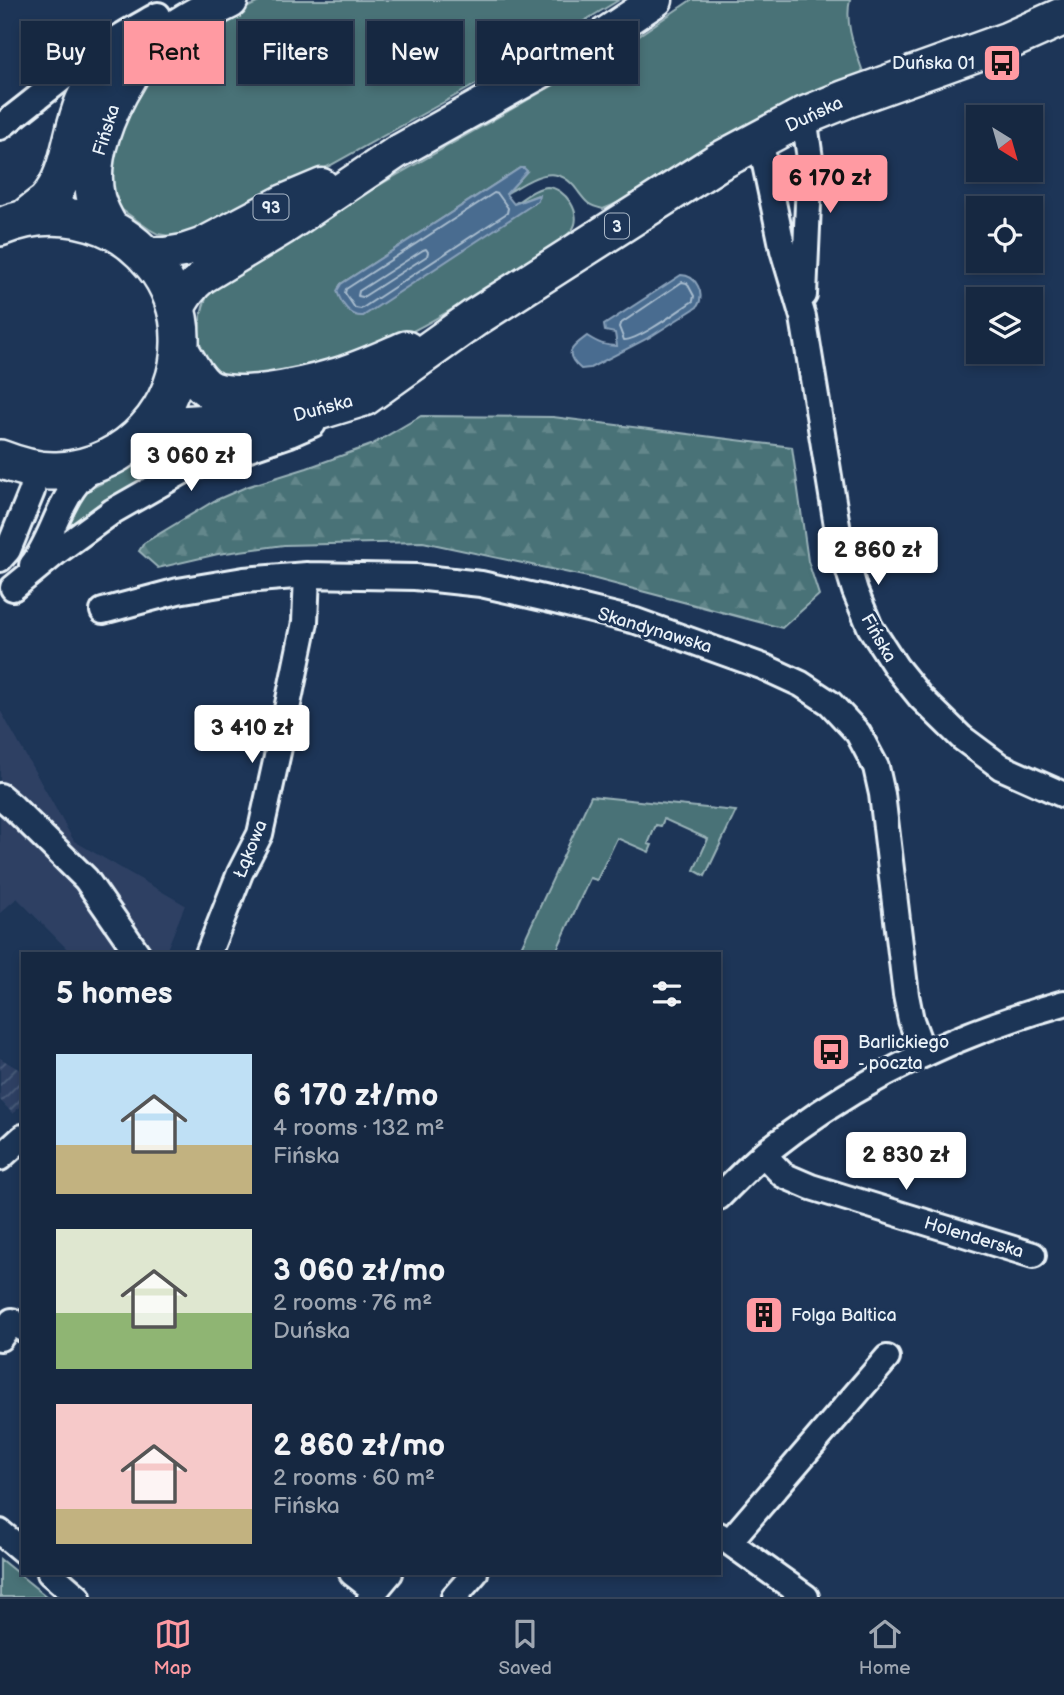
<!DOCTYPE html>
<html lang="en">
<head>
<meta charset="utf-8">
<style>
  body { margin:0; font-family:"Balsamiq Sans",sans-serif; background:#1f3048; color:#f1f3f6; height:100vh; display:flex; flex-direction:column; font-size:26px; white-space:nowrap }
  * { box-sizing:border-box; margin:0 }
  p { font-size:23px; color:#9ea6b1 }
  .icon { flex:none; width:38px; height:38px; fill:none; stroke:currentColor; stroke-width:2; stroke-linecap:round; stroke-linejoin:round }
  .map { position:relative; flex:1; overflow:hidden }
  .sheet { position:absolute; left:21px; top:952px; width:700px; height:623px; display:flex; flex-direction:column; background:#162841; border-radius:0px; box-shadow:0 4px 10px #0003,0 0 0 2px #35445a }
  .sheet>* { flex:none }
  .guide { position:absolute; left:21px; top:21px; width:700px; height:63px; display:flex; gap:14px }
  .needle { width:46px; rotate:143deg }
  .fabs { position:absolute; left:966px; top:105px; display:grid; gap:14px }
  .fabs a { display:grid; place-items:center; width:77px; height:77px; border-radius:0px; background:#162841; box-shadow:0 4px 10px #0003,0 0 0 2px #35445a; font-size:35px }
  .price { position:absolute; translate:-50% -60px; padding:0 16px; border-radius:7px; background:#fff; color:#222; font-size:23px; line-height:46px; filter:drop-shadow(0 2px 4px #0008) }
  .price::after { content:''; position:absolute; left:50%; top:42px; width:21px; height:16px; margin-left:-10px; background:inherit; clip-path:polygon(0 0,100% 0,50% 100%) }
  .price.selected { background:#ff9aa2; color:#111 }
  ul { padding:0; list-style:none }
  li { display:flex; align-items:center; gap:21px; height:175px; padding:0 35px }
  li span { display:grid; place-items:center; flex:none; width:196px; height:140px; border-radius:0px; color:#555 }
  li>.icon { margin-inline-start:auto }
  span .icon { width:84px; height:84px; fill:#fffc; stroke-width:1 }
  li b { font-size:30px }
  h2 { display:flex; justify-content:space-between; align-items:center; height:84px; padding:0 35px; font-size:30px }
  .pill { padding:0 24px; border-radius:0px; background:#162841; box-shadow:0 4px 10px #0003,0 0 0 2px #35445a; font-size:24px; line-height:63px }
  .pill.selected { background:#ff9aa2; color:#111 }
  .menu { display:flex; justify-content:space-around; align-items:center; height:98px; border-top:2px solid #35445a; background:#162841; font-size:19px; color:#9ea6b1 }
  .menu a { display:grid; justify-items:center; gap:4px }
  .menu .selected { color:#ff9aa2 }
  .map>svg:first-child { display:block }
</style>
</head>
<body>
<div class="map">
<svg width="1064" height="1597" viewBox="0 0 1064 1597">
  <defs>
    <pattern id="industrial-furrows" width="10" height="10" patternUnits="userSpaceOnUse" patternTransform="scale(1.75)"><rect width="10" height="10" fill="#2e4164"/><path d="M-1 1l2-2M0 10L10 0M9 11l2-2" fill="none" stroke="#4c5d7b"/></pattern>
    <pattern id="forest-firs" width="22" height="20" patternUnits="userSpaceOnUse" patternTransform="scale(1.75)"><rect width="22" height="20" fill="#4a7277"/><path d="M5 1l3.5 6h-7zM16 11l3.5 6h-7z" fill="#64878b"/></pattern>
  </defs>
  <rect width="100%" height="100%" fill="#1d3557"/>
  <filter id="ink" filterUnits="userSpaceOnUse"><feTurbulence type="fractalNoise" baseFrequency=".0143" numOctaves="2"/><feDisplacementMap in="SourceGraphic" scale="14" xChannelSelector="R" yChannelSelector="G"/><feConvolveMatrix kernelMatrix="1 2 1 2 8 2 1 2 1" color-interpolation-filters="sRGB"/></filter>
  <g filter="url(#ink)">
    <path fill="#2e4164" d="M0,710L74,841L185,905L165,954H72L17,898L0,913Z"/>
    <path fill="url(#industrial-furrows)" d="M0,1058L23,1072V1103L13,1114L0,1100Z"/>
    <path fill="#4a7277" stroke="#99b2b8" stroke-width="2" d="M263,0H619L514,63L331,165L180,238L158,234L149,229L114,204L104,169L108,145L153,61L225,18Z
      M691,0H850C844,25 856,51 864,75C810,97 754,119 703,148C670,168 639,195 603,209C587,205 586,202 577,190C555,160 531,180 507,193L527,171L520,168L341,284L339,287L354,315L363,316L538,195L514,204C524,198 535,188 547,187C565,187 584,215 572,230C561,243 542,252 528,261C474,297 420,331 360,356C349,361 337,368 326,371C316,373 304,372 294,373C271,374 247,376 224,378C220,374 214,371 211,367C192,344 199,309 212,286L336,210L632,40Z
      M244,436L67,533L62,532L73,505L86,491L124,472L161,445Z
      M591,796L736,811L705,876L694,870L708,839L664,819L661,826L656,825L648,844L652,845L649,852L617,838L597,880L590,878L555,954H518Z
      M0,1559L47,1597H0Z"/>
    <path fill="url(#forest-firs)" stroke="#99b2b8" stroke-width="2" d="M421,416L553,417L792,447L808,561L819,595L782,628L588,577L423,542L284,545L218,554L158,568L139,551L144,543L214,501L246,487L307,468L371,445Z"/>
    <path fill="#496c90" stroke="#89a1ba" stroke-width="2" d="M520,168H524L527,171L506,194L514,204L539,195L538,201L363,316C350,317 341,303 337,291L341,284Z
      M681,275C696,275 706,294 697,307L650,337L590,368L581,369C562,353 572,347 587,336C598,343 605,346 617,346L615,333L605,331L604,325Z"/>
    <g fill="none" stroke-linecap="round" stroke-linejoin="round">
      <path stroke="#a8bcce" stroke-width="2" d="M494,193L498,194L508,208L507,213L361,309L355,308L345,293L346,289Z
        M426,249L428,252L427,256L363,297L358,296L359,291L423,250Z
        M682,282L687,283L694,296L693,301C678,311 639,340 624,340L619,327L620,324Z"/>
      <g stroke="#e8f1f8" stroke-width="30">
        <path id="minor" d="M0,127C39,98 74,66 115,40C129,31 144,23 158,15
          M760,140L783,250L803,317L839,538L855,591L870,627L896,667L921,698L962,738L1001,767L1064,795
          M804,295L810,159L804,116
          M0,559L8,550L32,491L35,470
          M32,565C51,541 57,507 77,483C83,476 91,471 97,465
          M13,588L58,551L113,511L185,470L290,434L313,424
          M103,611L178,591L244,580L307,575L415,577L481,584L543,598L636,621L764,667L801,684L830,703L858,733L876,767L882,794L906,995L911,1020L923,1053
          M0,796L13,807L86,879L138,954
          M208,954L240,873L260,834L280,743L305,622L307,575
          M763,1154L783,1175L811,1187L1033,1255
          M0,1158L23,1137
          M719,1197C734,1182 749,1166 765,1153C853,1082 956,1033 1064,1003
          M0,1338L12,1321L23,1329
          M0,1532L23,1551
          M719,1535L806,1597
          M729,1542L887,1358
          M50,1573L78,1597
          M352,1573L375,1591
          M370,1597L390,1573
          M454,1597L475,1573"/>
      </g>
      <g stroke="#e8f1f8" stroke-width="37">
        <path id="major" d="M145,254H165L183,251L201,245L284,201L322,185
          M177,310C184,298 191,286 203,277L284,228L397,152L587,46L656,0"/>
      </g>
      <g stroke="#e8f1f8" stroke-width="42">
        <path id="highway" d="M25,219C31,213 39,208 46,202C71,176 70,134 84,102C93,81 109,62 124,45
          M0,227C34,213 69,213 103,226C123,234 140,248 153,264C170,284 180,312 180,338C182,407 128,468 57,471C37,472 18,466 0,459
          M110,229C104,219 99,210 96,199C86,159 107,111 128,77C131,71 134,64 139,59C164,33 197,15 229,0
          M181,352C188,363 195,379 206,387C230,405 307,386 334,378C359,371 382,360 406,350
          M144,432L179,425L278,419L321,410L364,397L476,317L718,162L804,116L846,99L1008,41L1064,16"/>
      </g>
      <use href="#minor" stroke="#1d3557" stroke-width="24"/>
      <use href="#major" stroke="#1d3557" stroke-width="32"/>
      <use href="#highway" stroke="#1d3557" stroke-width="37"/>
    </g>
  </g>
  <defs>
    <g id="bus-square" transform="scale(2.0125)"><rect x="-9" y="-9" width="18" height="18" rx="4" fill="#ff9aa2" stroke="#1d3557"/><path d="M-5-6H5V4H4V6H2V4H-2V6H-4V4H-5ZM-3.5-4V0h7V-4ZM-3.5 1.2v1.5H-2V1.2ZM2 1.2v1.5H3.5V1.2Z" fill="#111"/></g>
    <g id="building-square" transform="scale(2.0125)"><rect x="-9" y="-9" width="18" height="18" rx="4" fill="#ff9aa2" stroke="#1d3557"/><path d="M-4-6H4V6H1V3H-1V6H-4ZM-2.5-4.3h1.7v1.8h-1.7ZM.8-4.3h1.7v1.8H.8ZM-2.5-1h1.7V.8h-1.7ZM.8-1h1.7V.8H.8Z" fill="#111"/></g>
  </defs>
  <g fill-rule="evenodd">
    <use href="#bus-square" x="1002" y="63"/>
    <use href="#bus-square" x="831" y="1052"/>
    <use href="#building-square" x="764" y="1315"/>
  </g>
  <g text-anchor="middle" stroke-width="6" stroke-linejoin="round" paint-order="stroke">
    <g fill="#1d3557" stroke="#abb9c8" stroke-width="2">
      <rect x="253.5" y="194.5" width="35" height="25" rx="5"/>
      <rect x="605" y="213.5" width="24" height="25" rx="5"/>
    </g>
    <g font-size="16" font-weight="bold" fill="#e8f1f8">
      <text x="271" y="213">93</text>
      <text x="617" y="232">3</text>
    </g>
    <g font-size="18" fill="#e8f1f8" stroke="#1d3557" text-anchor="start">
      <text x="975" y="69" text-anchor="end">Duńska 01</text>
      <text x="858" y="1048">Barlickiego<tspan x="858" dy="21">- poczta</tspan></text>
      <text x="791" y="1321">Folga Baltica</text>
    </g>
    <g font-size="18" fill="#e8f1f8" stroke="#1d3557">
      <text transform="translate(814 114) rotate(-25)" y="6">Duńska</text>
      <text transform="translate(106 130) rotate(-73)" y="6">Fińska</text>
      <text transform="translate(323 408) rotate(-15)" y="6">Duńska</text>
      <text transform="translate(655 630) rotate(17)" y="6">Skandynawska</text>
      <text transform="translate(879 638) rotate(60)" y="6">Fińska</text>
      <text transform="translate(250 849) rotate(-68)" y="6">Łąkowa</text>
      <text transform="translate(974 1237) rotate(17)" y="6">Holenderska</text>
    </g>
  </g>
</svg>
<div class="fabs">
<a><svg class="needle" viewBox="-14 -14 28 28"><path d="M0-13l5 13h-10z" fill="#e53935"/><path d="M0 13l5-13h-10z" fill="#9ea6b1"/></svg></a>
<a><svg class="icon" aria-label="locate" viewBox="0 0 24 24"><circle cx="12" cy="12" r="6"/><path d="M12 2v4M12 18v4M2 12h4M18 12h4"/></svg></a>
<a><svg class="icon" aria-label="layers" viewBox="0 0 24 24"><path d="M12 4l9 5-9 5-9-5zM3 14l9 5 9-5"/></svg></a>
</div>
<b class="price selected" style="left:830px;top:215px">6 170 zł</b>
<b class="price" style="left:191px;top:493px">3 060 zł</b>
<b class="price" style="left:878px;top:587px">2 860 zł</b>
<b class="price" style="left:252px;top:765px">3 410 zł</b>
<b class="price" style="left:906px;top:1192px">2 830 zł</b>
<div class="guide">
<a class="pill">Buy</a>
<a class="pill selected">Rent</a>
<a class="pill">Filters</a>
<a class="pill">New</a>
<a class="pill">Apartment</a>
</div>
<section class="sheet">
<h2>5 homes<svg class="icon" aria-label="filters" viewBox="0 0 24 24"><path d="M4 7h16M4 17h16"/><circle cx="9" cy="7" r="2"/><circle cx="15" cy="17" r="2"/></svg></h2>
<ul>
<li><span style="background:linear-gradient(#bfe0f5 65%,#c2b280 0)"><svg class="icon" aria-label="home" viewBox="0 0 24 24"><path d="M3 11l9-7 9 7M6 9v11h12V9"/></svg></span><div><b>6 170 zł/mo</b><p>4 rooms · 132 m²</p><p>Fińska</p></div></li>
<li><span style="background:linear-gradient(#dfe7d0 60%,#8fb573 0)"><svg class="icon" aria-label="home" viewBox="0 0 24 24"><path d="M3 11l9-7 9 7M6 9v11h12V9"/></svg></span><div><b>3 060 zł/mo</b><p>2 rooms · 76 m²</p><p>Duńska</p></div></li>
<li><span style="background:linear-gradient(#f6c9c9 75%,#c2b280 0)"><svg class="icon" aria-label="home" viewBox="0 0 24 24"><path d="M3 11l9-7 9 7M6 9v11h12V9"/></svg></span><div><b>2 860 zł/mo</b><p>2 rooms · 60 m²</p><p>Fińska</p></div></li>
</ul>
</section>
</div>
<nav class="menu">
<a class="selected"><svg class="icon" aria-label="map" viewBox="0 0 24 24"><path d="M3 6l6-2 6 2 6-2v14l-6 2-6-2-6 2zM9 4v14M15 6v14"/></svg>Map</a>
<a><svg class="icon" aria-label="saved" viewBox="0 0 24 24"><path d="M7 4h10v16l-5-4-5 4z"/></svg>Saved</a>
<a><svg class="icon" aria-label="home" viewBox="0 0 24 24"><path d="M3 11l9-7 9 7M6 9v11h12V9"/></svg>Home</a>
</nav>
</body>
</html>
